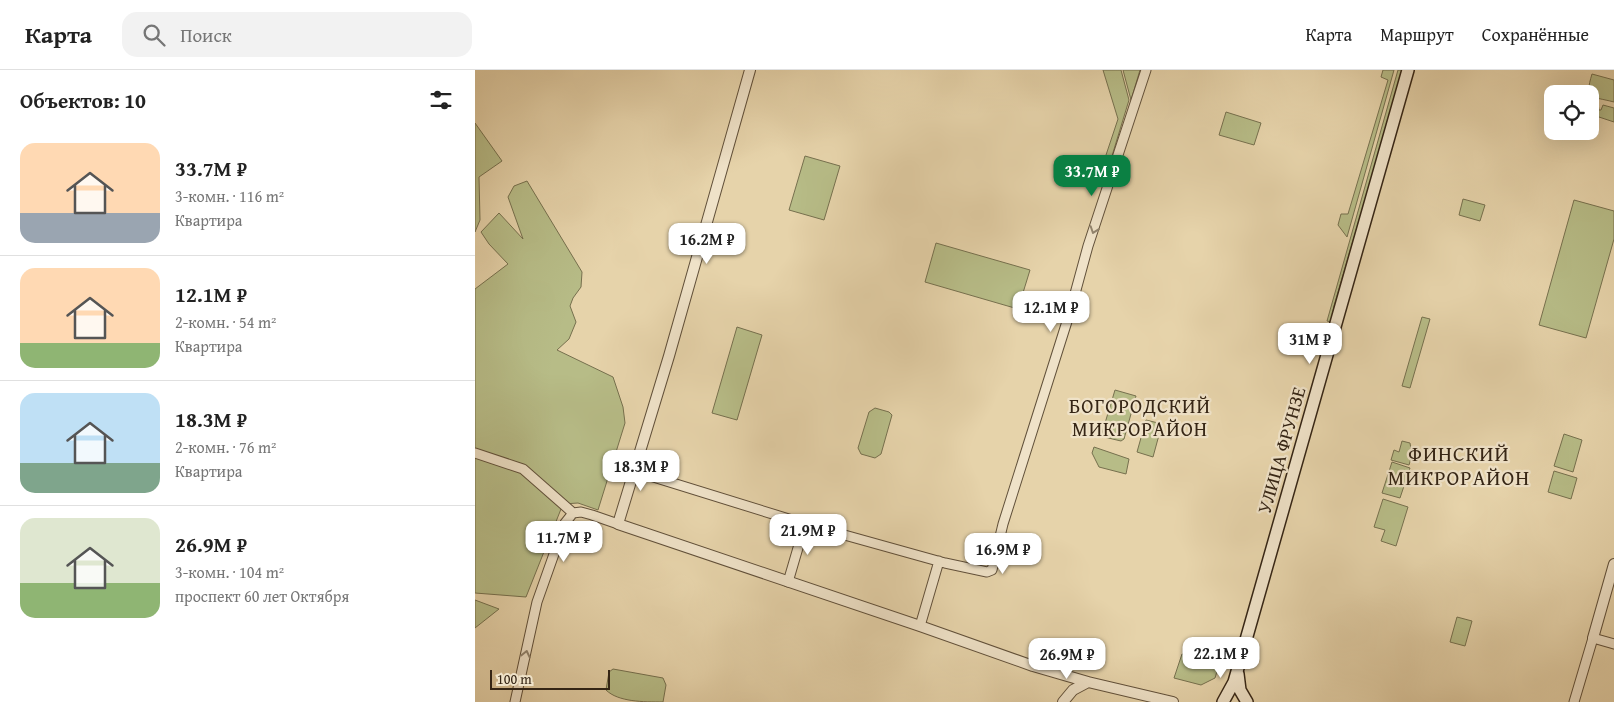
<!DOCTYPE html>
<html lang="ru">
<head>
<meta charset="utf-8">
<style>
  body { margin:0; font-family:"Gentium Book Plus",serif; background:#f2f2f2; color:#222; height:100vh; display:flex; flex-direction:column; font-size:19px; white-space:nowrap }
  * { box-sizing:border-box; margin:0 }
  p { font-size:16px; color:#767676 }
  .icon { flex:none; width:28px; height:28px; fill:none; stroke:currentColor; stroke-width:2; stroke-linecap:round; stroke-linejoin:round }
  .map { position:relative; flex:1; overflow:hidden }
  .drawer { display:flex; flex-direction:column; background:#fff; width:475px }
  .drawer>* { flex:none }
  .controls { position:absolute; left:1069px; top:15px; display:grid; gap:10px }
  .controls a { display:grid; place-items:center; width:55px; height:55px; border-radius:10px; background:#fff; box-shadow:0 5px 20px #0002; font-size:25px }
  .scale { position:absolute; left:15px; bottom:12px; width:120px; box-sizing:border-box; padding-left:5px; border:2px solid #352515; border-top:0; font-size:14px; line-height:18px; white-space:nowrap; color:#352515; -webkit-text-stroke:4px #efe2c8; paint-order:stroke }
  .price { position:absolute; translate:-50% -42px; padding:0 11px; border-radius:10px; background:#fff; color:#222; font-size:16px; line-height:32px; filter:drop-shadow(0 1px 2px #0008) }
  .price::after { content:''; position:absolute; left:50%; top:30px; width:15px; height:11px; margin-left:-8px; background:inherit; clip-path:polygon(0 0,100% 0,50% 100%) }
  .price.selected { background:#0b8043; color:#fff }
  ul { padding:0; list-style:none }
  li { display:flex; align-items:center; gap:15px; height:125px; padding:0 20px }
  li+li { border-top:1px solid #e0e0e0 }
  li span { display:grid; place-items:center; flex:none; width:140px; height:100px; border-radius:15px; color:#555 }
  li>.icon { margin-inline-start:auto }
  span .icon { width:60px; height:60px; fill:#fffc; stroke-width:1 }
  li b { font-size:21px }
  h2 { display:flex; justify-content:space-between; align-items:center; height:60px; padding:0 20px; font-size:21px }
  header { display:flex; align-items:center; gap:30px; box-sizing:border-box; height:70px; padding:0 25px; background:#fff; border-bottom:1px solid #e0e0e0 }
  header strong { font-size:24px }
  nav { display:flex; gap:28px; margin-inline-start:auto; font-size:18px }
  .search { width:350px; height:45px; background:#f2f2f2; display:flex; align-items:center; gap:12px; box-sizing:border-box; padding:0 18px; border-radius:15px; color:#767676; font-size:19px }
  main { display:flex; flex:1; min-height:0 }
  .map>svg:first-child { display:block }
</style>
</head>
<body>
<header>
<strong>Карта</strong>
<div class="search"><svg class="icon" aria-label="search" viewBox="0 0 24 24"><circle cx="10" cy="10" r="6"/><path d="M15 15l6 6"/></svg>Поиск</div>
<nav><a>Карта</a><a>Маршрут</a><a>Сохранённые</a></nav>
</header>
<main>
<section class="drawer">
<h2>Объектов: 10<svg class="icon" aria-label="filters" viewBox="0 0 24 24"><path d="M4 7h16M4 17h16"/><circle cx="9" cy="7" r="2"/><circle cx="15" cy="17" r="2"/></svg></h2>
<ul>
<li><span style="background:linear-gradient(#ffd9b3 70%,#9aa5b1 0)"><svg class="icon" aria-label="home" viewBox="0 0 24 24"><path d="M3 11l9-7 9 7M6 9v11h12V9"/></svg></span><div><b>33.7M ₽</b><p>3-комн. · 116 m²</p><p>Квартира</p></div></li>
<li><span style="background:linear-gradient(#ffd9b3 75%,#8fb573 0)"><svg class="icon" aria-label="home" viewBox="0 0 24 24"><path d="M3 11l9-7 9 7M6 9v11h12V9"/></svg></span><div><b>12.1M ₽</b><p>2-комн. · 54 m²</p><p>Квартира</p></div></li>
<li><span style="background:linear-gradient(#bfe0f5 70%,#7fa58c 0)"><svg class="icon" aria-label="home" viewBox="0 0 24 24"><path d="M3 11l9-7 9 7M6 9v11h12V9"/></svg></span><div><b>18.3M ₽</b><p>2-комн. · 76 m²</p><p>Квартира</p></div></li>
<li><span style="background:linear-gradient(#dfe7d0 65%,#8fb573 0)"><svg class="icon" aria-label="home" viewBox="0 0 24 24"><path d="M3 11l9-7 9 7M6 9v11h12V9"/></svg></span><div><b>26.9M ₽</b><p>3-комн. · 104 m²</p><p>проспект 60 лет Октября</p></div></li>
</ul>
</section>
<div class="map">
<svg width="1139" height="632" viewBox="0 0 1139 632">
  <rect width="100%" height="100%" fill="#e6d3aa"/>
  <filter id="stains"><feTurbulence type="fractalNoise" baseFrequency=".004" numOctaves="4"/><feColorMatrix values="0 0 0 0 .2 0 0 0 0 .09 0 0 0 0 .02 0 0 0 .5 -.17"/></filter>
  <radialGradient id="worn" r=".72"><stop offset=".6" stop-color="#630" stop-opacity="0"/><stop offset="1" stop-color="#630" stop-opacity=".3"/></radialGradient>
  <path fill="#b7bc87" stroke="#76704e" d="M628,0H646L654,30L633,99L627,97L643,49Z
    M648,0H665L656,30Z
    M908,0H919L872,167L863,155L866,144H873L913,10L906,7Z
    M923,0H930L908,68L859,236L856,252L852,251Z
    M1117,4L1139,10V32C1116,26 1109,30 1117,4Z
    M1115,31L1123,33L1124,40H1126L1128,35L1139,38V52L1121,46L1119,49L1115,48Z
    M751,42L786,53L779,75L744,65Z
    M0,53L27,91L4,107L5,150L0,162Z
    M330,86L365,96L349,150L314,140Z
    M52,111L107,202L106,217L98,228L95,236L101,252L94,269L82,280L138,307L148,337L150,353L123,440L103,433L88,434L51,527L0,523V219L33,194L14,174L6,162L24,143L48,169L33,127L39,116Z
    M988,129L1010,135L1005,151L984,145Z
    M1099,130L1139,141V169L1111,268L1064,255Z
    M461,173L555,200L543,239L450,212Z
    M947,247L955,249L935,318L927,316Z
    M262,257L287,265L262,350L237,343Z
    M640,320L661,326L649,369L646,371L629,367L627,363Z
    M400,338L414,342L417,345L406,384L400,388L386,384L383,378L394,342Z
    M671,350L687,354L678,387L662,382Z
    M1089,364L1107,370L1098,402L1079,396Z
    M927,371L935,373L937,385L934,395L916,390L919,380L924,382Z
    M619,377L654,389L651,404L624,397L617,383Z
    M917,392L935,398L925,428L907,423Z
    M1079,401L1102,408L1096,429L1073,422Z
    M908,429L933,437L921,476L906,471L910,460L899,457Z
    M0,530L24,539L0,558Z
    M982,547L997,551L990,576L975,572Z
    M707,584L744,595L740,608L726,615L699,608Z
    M138,599L188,608L191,615L188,632C169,632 143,632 131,620L134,602Z"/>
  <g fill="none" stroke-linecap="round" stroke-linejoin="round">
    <g stroke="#61503a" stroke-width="11">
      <path id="minor" d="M0,383L48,399L98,443
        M159,401L330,454L470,493L512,502L517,500L528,454L595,242L613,176L671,0
        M313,512L330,454
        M445,556L464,491
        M40,632L62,532L90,453L98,443L106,442L117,445L143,454
        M1099,632L1118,568L1139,574"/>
    </g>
    <g stroke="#61503a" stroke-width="12">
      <path id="tertiary" d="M275,0L194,286L143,454L445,556L558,596L613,612L698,632
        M1118,568L1139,494
        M588,632L598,620L613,612"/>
    </g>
    <g stroke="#352515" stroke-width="14">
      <path id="secondary" d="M763,604L765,620L772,632
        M748,632L759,612L933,0"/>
    </g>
    <use href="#minor" stroke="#efe2c8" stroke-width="9"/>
    <use href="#tertiary" stroke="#efe2c8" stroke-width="10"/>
    <use href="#secondary" stroke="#efe2c8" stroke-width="11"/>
  </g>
  <defs><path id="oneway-chevron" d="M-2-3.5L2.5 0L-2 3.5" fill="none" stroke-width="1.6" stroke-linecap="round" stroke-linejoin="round" transform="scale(1.25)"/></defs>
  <g stroke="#92846e">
    <use href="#oneway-chevron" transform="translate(619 160) rotate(109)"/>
    <use href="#oneway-chevron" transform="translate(51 584) rotate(-77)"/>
  </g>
  <g text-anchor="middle" stroke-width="4.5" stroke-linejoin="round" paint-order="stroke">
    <g font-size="19" fill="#352515" stroke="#efe2c8">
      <text transform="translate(806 380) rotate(-74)" y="7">УЛИЦА ФРУНЗЕ</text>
    </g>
    <g font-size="20" letter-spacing="1" fill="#352515" stroke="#efe2c8">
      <text x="665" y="343">БОГОРОДСКИЙ<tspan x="665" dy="23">МИКРОРАЙОН</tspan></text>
    </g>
    <g font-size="21" letter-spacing="1" fill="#352515" stroke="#efe2c8">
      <text x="984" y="391">ФИНСКИЙ<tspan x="984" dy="24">МИКРОРАЙОН</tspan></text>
    </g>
  </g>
  <rect width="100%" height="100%" filter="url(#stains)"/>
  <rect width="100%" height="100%" fill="url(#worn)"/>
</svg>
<div class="controls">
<a><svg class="icon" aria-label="locate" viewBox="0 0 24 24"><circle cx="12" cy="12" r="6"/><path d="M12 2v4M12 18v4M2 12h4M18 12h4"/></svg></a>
</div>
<div class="scale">100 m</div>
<b class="price selected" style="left:617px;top:127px">33.7M ₽</b>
<b class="price" style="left:232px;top:195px">16.2M ₽</b>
<b class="price" style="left:576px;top:263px">12.1M ₽</b>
<b class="price" style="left:835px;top:295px">31M ₽</b>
<b class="price" style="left:166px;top:422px">18.3M ₽</b>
<b class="price" style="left:333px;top:486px">21.9M ₽</b>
<b class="price" style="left:89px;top:493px">11.7M ₽</b>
<b class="price" style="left:528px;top:505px">16.9M ₽</b>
<b class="price" style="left:746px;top:609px">22.1M ₽</b>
<b class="price" style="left:592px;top:610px">26.9M ₽</b>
</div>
</main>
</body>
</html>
